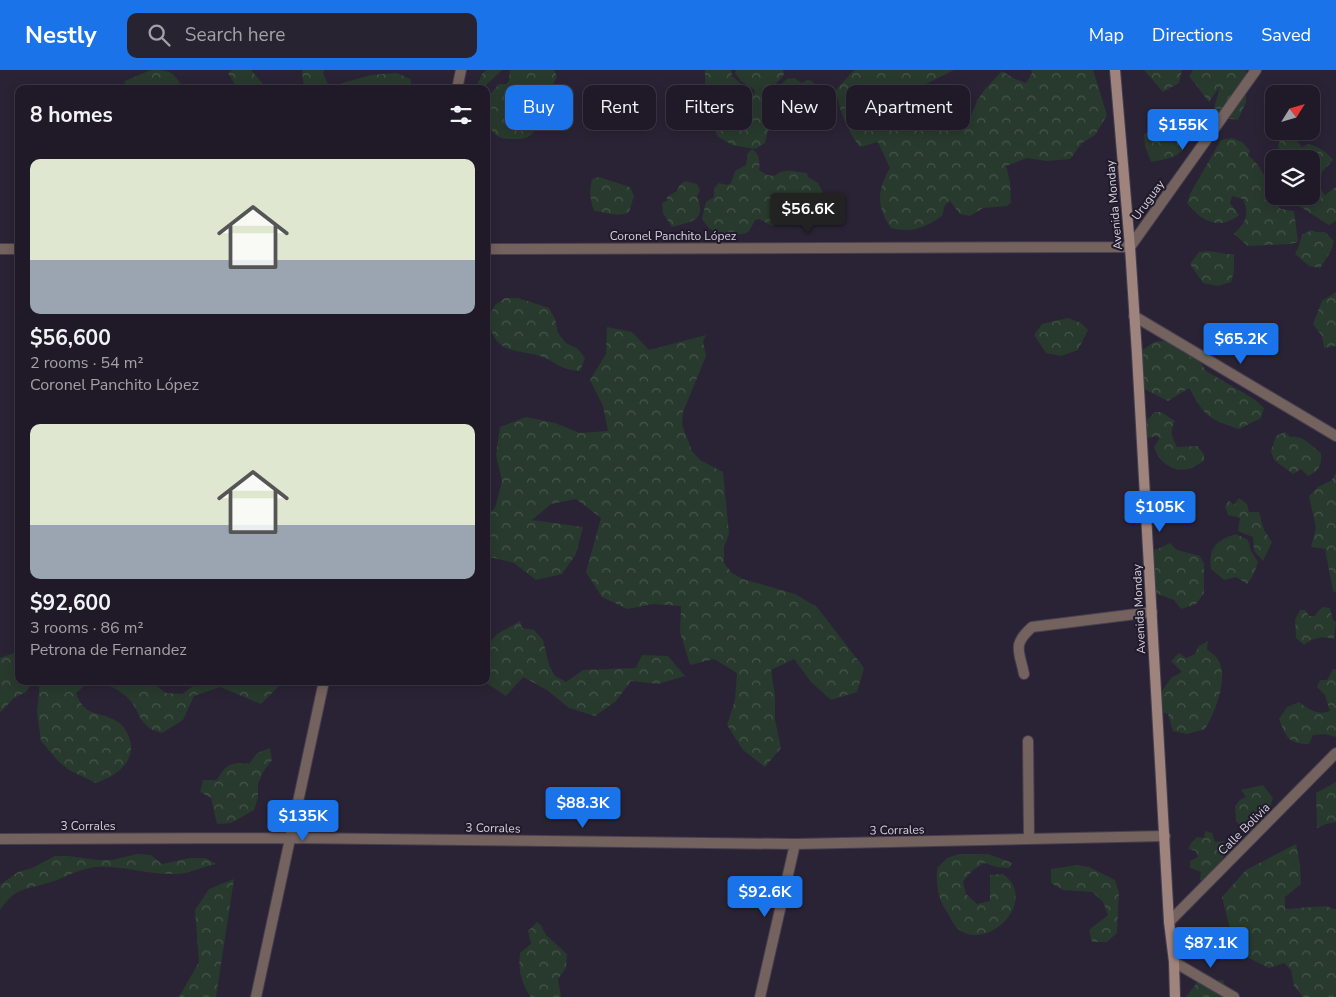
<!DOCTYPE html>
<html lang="en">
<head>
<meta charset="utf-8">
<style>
  body { margin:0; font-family:"Nunito Sans",sans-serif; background:#282330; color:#f1f3f6; height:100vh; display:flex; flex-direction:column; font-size:19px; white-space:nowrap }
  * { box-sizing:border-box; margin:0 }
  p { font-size:16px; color:#a2a1a8 }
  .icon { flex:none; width:28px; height:28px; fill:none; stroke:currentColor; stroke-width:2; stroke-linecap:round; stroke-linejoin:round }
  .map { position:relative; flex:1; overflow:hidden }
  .side { position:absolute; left:15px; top:15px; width:475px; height:600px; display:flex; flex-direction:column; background:#201a28; border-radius:10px; box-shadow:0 2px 12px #0003,0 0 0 1px #3d3845 }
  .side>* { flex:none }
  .banner { position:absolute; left:505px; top:15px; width:475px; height:45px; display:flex; gap:10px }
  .needle { width:32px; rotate:53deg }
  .controls { position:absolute; left:1265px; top:15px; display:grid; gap:10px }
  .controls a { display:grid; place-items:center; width:55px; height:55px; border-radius:10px; background:#201a28; box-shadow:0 2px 12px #0003,0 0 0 1px #3d3845; font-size:25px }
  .price { position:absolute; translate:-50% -42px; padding:0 11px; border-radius:5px; background:#1a73e8; color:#fff; font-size:16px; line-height:32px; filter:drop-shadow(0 1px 2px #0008) }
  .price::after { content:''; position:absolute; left:50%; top:30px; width:15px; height:11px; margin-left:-8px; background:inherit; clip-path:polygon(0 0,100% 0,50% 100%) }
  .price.active { background:#222; color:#fff }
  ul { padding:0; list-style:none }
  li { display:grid; align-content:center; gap:10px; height:265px; padding:0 15px }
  li span { display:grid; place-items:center; height:155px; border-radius:10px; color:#555 }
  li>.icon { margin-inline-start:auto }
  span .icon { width:90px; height:90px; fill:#fffc; stroke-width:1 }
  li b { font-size:21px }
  h2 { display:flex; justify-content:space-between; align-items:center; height:60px; padding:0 15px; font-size:21px }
  .pill { padding:0 18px; border-radius:10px; background:#201a28; box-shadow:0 2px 12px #0003,0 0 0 1px #3d3845; font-size:18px; line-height:45px }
  .pill.active { background:#1a73e8; color:#fff }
  header { display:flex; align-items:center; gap:30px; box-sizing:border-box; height:70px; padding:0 25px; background:#1a73e8; color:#fff }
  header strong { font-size:24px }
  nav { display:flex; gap:28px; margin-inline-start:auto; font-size:18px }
  .search { width:350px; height:45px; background:#282330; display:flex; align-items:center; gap:12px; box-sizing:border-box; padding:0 18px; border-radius:10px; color:#a2a1a8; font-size:19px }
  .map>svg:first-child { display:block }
</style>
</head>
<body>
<header>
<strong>Nestly</strong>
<div class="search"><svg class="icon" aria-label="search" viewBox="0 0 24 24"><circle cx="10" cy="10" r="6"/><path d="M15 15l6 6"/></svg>Search here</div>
<nav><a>Map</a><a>Directions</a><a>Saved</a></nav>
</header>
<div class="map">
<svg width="1336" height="927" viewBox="0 0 1336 927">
  <defs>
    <pattern id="forest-crowns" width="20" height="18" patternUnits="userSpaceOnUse" patternTransform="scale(1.25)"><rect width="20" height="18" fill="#283a2d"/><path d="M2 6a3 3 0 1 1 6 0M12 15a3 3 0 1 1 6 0" fill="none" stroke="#46554b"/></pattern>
  </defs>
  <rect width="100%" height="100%" fill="#2a2335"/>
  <path fill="url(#forest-crowns)" d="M151,0C171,0 173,2 184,19H123L125,11Z
    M232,0H251L267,19H238L228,3Z
    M302,0H324L323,3L329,17L371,5L397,3L410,9L413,19H304Z
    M486,0H502L486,15V19H475L482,4Z
    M510,0H554L557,7C555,11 551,16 549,20C545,32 540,55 532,64C527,69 520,69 513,69C486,71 486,46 486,27H488L499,14H506L509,11Z
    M705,0H731L732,6L754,25L755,20L741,11L735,3L736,0H783L784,4C780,12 773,15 767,22C768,29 770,32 771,38C773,47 767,63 765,73L755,79L732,75L717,66L715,55H711L709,52H698L689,42L690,34L695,30L691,20L694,17L705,14Z
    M854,0H954L926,14L921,23L942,41L971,46L977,31L985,19L1002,1L1013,8L1026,13L1032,3L1031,0H1093L1107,45L1095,65L1082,73L1070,89L1047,91L1027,88L1006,96L1010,111L1011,132L1007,136L983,138L970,146L960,144L950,131L945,135L942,146C924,158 913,163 891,158C876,136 877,120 890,98L878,72L860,77C847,61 839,40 836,20Z
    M1144,0H1182L1179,13L1163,22Z
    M1193,0H1246V32L1238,50L1212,46L1220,16L1209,32L1189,6Z
    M794,8L802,13L807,10L812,11L819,22L818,26L828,32L829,37L823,46L800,59H795L788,55L776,42L773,36L772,22L787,9Z
    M1177,50L1185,56L1182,64L1187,72C1182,88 1166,89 1151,92L1145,76L1144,64L1159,58L1163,61L1167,52Z
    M1283,61H1294L1298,72L1302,77L1308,74C1319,77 1326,81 1333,90L1322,102L1318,115L1325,125L1336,117V151L1329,155L1291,131L1295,126H1311V89H1284L1278,76Z
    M1232,68L1242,72L1250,81L1248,85L1258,95L1268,112L1265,124L1281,139L1294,141L1298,172L1290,174L1248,176L1234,164C1246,152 1250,145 1243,129L1232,126L1230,133L1239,145C1219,161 1201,151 1187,133L1190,124L1221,70Z
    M752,79C760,85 760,91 759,100L767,105L774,106C787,97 793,102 807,103L808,107L818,113L824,125L816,134L815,140L803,146L788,147L782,153L772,156L759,149L755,150C753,153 751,159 749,161C744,167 720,164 713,161C708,158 705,153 702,149L706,132L714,127V118L719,113L727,115L731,113L735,101L746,95L748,83Z
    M599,107L630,117L634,126L629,142C619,148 606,142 594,141C590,130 589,121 592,109Z
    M685,111L697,114L700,120L697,126C707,152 691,151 672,157L663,143L662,133L667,131V127L677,121L679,116Z
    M1311,160L1316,162H1325L1334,171L1331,181L1320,198L1309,196L1295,184L1298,178L1302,165Z
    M1208,181L1234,185V201L1231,212L1218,216L1203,213L1190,194L1199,182Z
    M1336,222V276L1324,278L1322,266L1313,254L1322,231Z
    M505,228H518L549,238L555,249L558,263L566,273L578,279L585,288L580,301C560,300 557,292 540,286C527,281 509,283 499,273C492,267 490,256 488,248L495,235Z
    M1068,248L1081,253L1088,260L1078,280L1061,286L1046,283L1034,265L1042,254Z
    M607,257L632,262L649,280L706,265L703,272L706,286L683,342L682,355L692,381L700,390L723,402L729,464L724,477V493L732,503L743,509L795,524L817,537L864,598L857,622L831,630L811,612L794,589L771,600L775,626V650L781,678L765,697L743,680L727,655L735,630L737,603L714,589L690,595L680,562L681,536L653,534L627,539L602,527L586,502L601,448L576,429L551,434L532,450L583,457L576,484L562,504L536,510L514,493L486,486V445L495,438L502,411L496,385L500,357L526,347L555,353L580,363L608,361L603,336L590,310L606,284Z
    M1161,271H1177L1194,282L1206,301L1254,329L1264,338L1261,348L1239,359C1206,348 1206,347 1189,318L1168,331L1138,316L1137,284L1154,272Z
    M1155,342H1161L1175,351C1169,361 1172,367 1177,377L1197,376L1204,384V391C1200,393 1194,397 1189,399C1173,403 1159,392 1154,377L1160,368L1155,366L1149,368L1144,363L1145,352Z
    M1285,362L1290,367C1304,365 1310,375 1321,383C1322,395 1319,401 1308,406L1301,399L1293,404L1274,390L1271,381L1276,366Z
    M1336,403V522L1333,521L1325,479L1311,477L1316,458L1309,426L1318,417L1331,411Z
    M1239,428L1247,434L1249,442H1259L1264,460L1272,472L1263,491L1254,481L1253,467L1238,461L1240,448L1228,445L1225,436L1229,431L1234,435Z
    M1236,464L1248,470L1251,481L1258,492L1253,506L1247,514L1236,507L1224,510L1211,499C1208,477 1217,470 1236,464Z
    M1170,473L1177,480L1200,486L1204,494V523L1196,534L1181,539L1174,530L1155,523L1154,503L1139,500L1155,479H1158Z
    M1323,537L1330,538L1333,550L1336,552L1334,569C1322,566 1314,567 1304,575L1296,568L1295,550L1300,540H1305L1309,546H1315L1318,541Z
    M520,551L522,558L534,560L543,570L549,595L555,606L566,612L583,600L636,598L642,585L668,586L685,606L658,614L631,611L616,631L595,646L569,638L547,620L523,607L506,626L483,611H486V576L497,564Z
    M1208,571L1207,580C1210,582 1214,584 1216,587C1231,604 1215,643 1205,659L1187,664L1173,661L1168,644L1156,641L1161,622L1172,607L1182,602L1171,591L1179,583L1186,588L1195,584L1199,576Z
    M19,581V611H34L26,622L14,628L0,643V588Z
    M1333,599H1336V667L1325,664L1313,665L1309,674C1288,674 1286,667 1279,649L1287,637L1299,632C1308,639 1318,646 1330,641L1325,625L1317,617L1320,610H1327Z
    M40,611H150L166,623L182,624L200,611H284L261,634L220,617L194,626L183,650L162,663C157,661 151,660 148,657C140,650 138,642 133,634C124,621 102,608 85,616C82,617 79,621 76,623C85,649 100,640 118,652C123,655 127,662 129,667C138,691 116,706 96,713L69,700L59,692L41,671L37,643Z
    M270,678L272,690L263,702L258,714V728L254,740L231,753L217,754L211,728L200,722L203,710H217C226,694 231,692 249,694L257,683Z
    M1336,712V752L1326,754L1317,758L1316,723Z
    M1263,715L1273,728L1269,738L1271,750L1255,762L1245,761L1236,751L1235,736L1241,729L1246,727L1241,720Z
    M1205,761L1212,763L1215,772L1223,771L1232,778C1221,787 1216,798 1214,812L1200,810L1201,802L1190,798V791L1198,787L1196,781L1188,779L1192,772L1197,767L1204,768Z
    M1296,774L1300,795L1301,814L1285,827V839L1326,836L1336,840V927H1303L1294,916L1291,900L1284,893L1269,898L1241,884L1232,866L1222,827L1246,800Z
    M137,784L151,785L162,794L190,788H205L217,794C203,796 190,804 176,804C149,805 122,795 95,797C77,799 62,810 44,814C20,821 16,818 0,840V815L18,802L32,798L55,786H68L98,790H112Z
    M959,784H988L1013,793L1009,798L997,797L984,793L973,800L963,811L966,824L977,834L990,831V805L1003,804C1007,807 1011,811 1013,815C1027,846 980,880 957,858C954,855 951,849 949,845C938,830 936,817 937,798L947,788Z
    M1077,795L1089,797L1115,810L1119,823L1117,863L1107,872H1092L1089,860L1108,845L1103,832L1092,822L1063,820L1051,813V799Z
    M234,809L216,927H179L199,892L195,840L209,819Z
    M537,852L546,860L541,856L546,865L567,884L566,898L558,909L561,927H531C521,915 518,898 520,883L531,874L528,861Z
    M1223,910L1230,927H1186L1198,911Z"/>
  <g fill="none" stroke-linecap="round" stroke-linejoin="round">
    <g stroke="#453f50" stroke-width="12">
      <path id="service" d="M1024,604C1019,580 1012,575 1032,557L1152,542
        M1028,671L1029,769"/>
    </g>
    <g stroke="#453f50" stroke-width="12">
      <path id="minor" d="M457,19L461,0
        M0,179H19
        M486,179L1130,177L1256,0
        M1134,246L1336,366
        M0,769L291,768L795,774L1165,766
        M1169,852L1336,683
        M1174,892L1234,927
        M256,927L324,611
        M760,927L795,774"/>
    </g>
    <g stroke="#453f50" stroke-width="12">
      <path id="secondary" d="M1115,0L1130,177L1137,284L1169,852L1174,892L1175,927"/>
    </g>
    <use href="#service" stroke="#74625e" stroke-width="10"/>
    <use href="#minor" stroke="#74625e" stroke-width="10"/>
    <use href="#secondary" stroke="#9f837d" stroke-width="10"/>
  </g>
  <g text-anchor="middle" stroke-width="4" stroke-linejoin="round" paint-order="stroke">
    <g font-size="12" fill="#d5d1dd" stroke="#201a2b">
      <text transform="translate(1148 130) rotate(-54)" y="4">Uruguay</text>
      <text transform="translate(1114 135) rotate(-95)" y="4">Avenida Monday</text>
      <text x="673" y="170">Coronel Panchito López</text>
      <text transform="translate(1139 539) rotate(-93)" y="4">Avenida Monday</text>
      <text x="88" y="760">3 Corrales</text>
      <text transform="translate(493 758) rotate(1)" y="4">3 Corrales</text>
      <text transform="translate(1244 759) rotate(-45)" y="4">Calle Bolivia</text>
      <text transform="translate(897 760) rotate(-1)" y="4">3 Corrales</text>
    </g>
  </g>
</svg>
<div class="controls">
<a><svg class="needle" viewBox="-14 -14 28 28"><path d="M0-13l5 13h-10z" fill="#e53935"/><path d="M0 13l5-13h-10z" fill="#a2a1a8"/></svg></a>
<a><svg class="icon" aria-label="layers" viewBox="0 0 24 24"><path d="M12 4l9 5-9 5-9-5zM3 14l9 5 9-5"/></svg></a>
</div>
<b class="price" style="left:1183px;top:81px">$155K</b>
<b class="price active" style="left:808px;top:165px">$56.6K</b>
<b class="price" style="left:1241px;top:295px">$65.2K</b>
<b class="price" style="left:1160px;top:463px">$105K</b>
<b class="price" style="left:583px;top:759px">$88.3K</b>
<b class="price" style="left:303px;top:772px">$135K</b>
<b class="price" style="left:765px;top:848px">$92.6K</b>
<b class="price" style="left:1211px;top:899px">$87.1K</b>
<div class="banner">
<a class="pill active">Buy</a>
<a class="pill">Rent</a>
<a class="pill">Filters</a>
<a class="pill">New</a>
<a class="pill">Apartment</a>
</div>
<section class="side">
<h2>8 homes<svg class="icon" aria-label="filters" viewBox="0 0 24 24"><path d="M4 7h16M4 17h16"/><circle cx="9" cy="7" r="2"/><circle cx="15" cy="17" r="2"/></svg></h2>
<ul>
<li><span style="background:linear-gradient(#dfe7d0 65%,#9aa5b1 0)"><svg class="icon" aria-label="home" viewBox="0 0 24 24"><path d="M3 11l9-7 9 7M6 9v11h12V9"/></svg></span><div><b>$56,600</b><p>2 rooms · 54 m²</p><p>Coronel Panchito López</p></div></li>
<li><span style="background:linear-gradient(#dfe7d0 65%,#9aa5b1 0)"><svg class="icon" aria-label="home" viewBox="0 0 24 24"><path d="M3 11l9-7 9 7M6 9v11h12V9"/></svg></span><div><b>$92,600</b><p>3 rooms · 86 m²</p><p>Petrona de Fernandez</p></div></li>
</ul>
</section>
</div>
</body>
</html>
